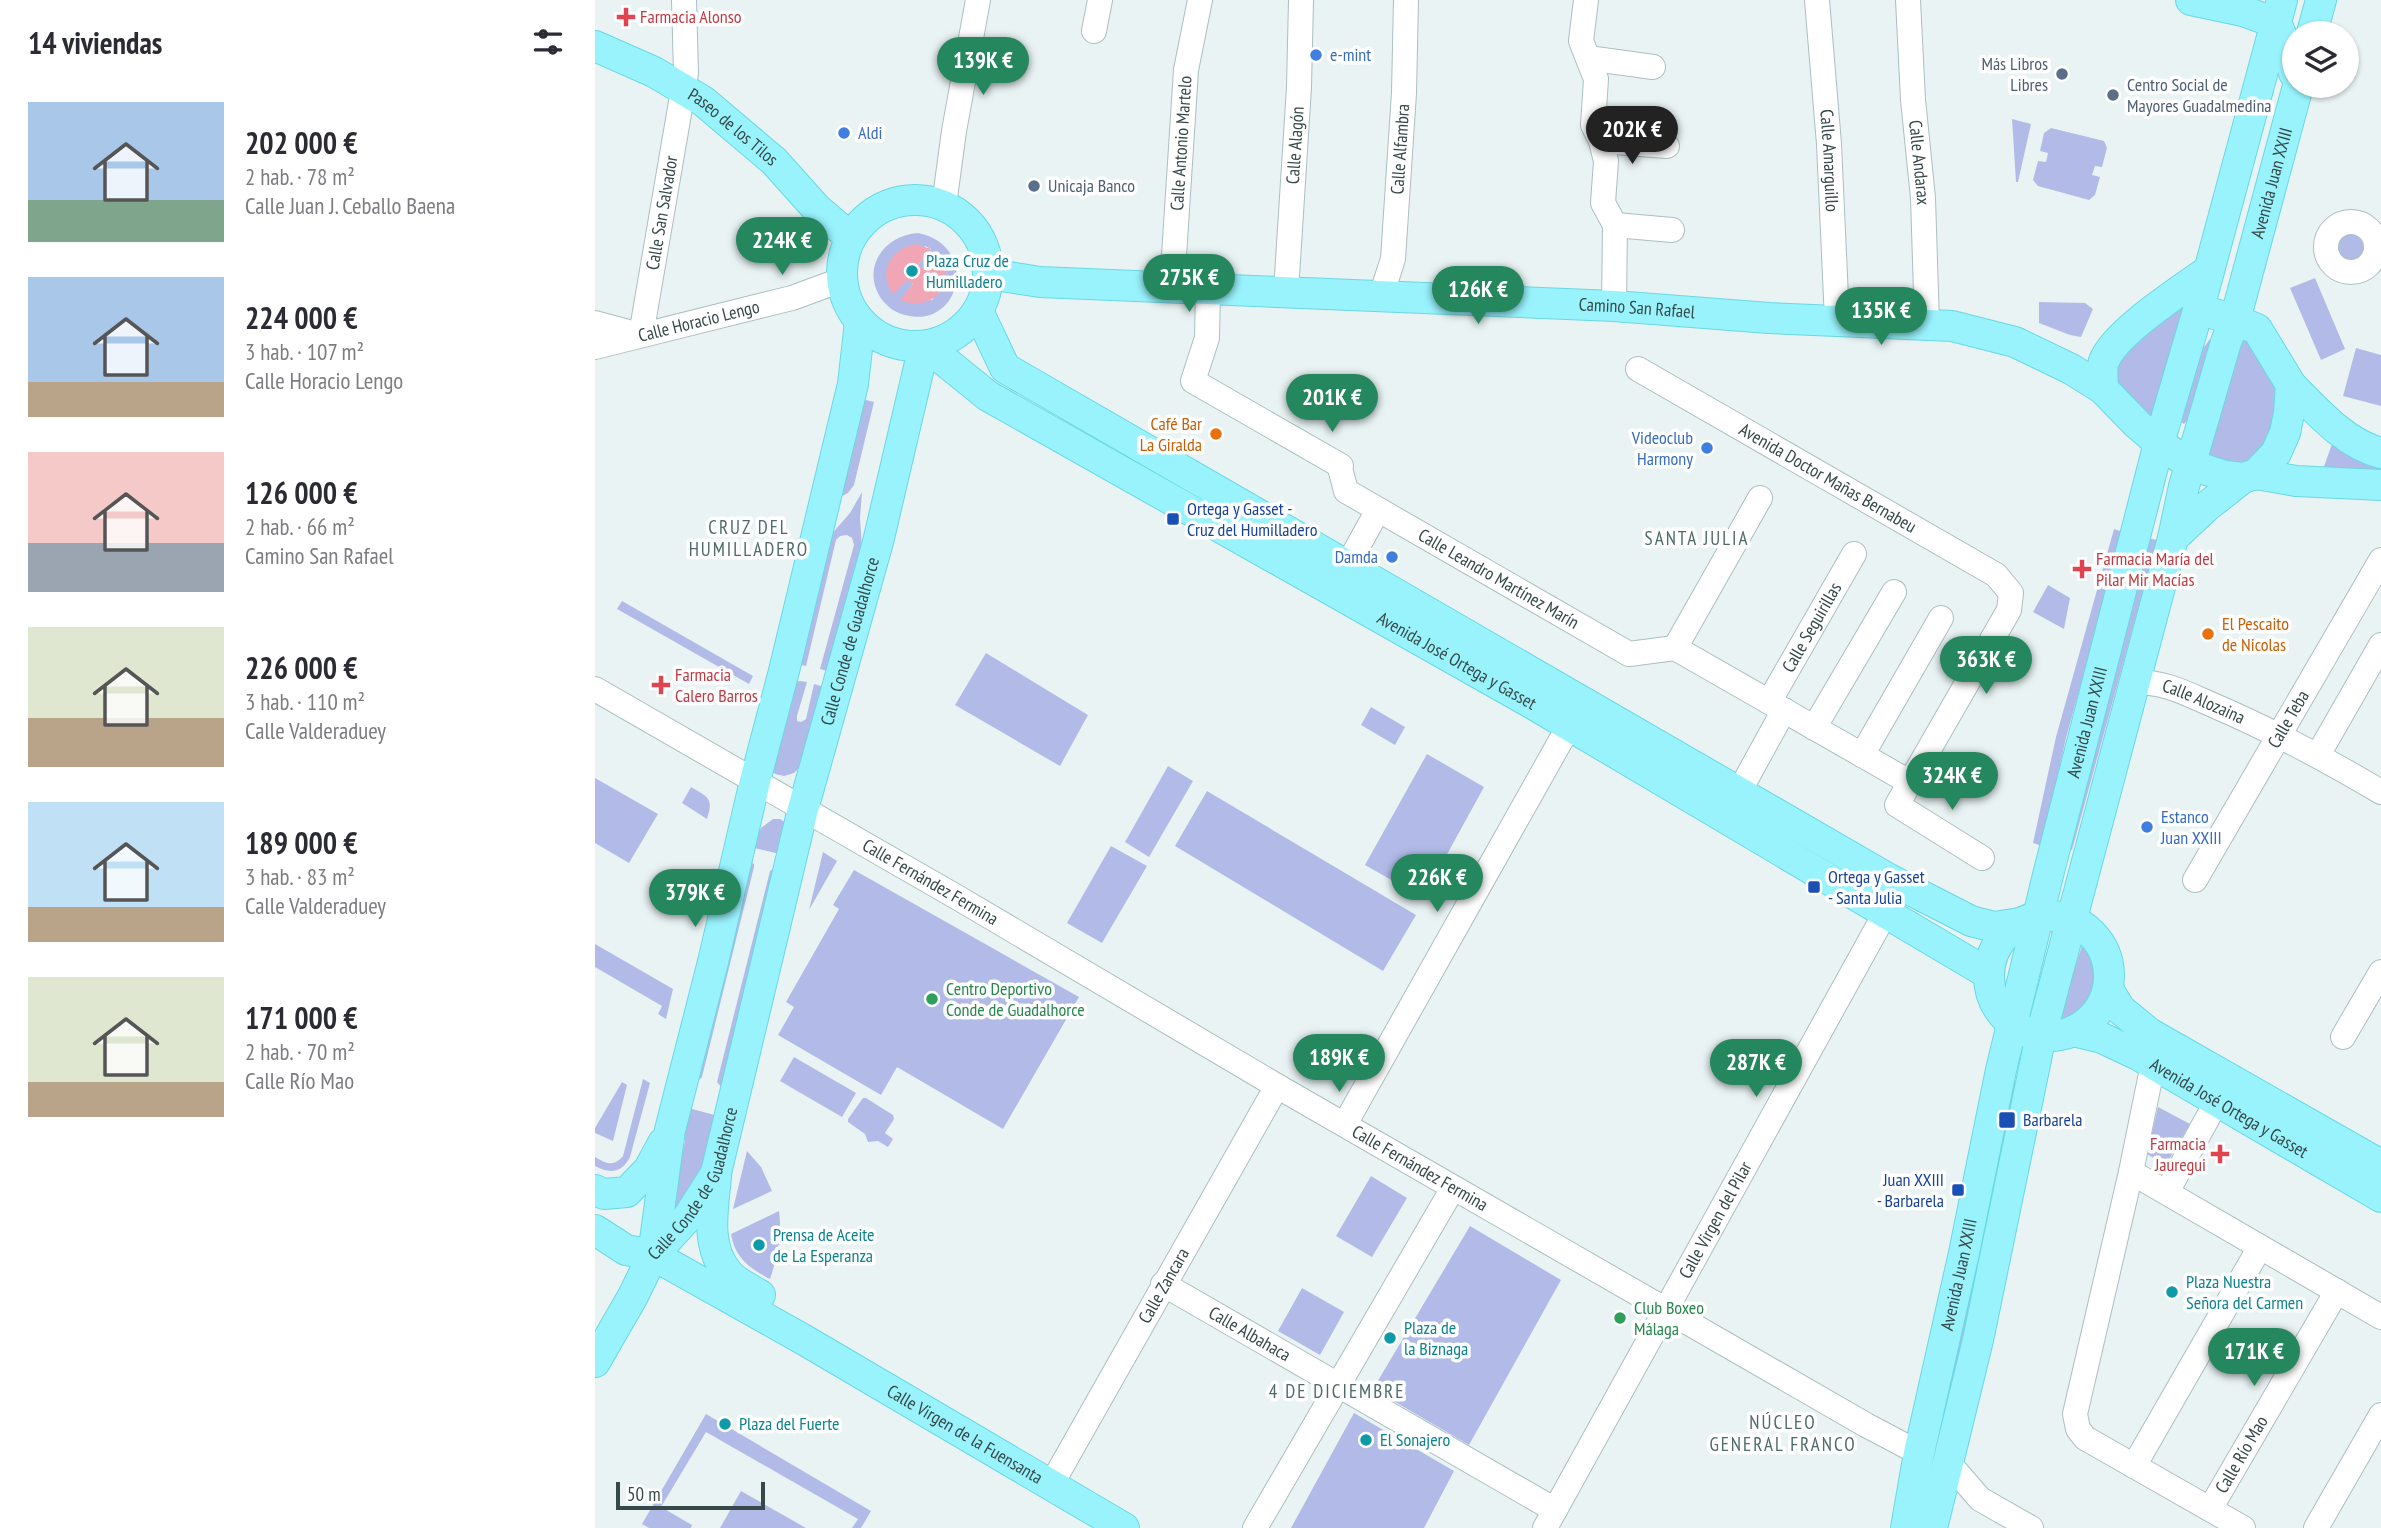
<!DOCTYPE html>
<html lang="es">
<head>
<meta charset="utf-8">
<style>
  body { margin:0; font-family:"PT Sans Narrow",sans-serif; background:#f2f2f3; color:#2b2b33; height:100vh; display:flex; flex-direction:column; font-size:26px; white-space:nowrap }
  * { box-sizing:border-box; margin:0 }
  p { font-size:23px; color:#7c7c81 }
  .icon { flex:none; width:38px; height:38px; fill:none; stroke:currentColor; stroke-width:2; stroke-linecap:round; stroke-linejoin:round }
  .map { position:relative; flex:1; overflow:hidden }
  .drawer { display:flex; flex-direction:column; background:#fff; width:595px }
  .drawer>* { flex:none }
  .fabs { position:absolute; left:1687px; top:21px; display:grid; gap:14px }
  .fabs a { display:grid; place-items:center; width:77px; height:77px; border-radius:50%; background:#fff; box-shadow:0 2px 5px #0004; font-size:35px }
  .scale { position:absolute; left:21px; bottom:18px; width:149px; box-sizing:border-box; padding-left:7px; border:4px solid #374848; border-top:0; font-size:19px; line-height:24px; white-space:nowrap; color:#374848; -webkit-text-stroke:5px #fff; paint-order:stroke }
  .price { position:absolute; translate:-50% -60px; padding:0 16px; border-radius:24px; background:#24875e; color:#fff; font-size:23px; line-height:46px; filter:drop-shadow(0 2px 4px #0008) }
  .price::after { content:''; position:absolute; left:50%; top:42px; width:21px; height:16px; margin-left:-10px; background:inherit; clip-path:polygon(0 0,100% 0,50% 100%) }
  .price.current { background:#222; color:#fff }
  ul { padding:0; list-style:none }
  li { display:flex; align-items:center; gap:21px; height:175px; padding:0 28px }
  li span { display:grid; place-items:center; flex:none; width:196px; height:140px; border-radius:0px; color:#555 }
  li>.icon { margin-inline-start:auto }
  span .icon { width:84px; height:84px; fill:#fffc; stroke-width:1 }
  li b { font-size:30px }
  h2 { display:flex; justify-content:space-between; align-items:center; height:84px; padding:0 28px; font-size:30px }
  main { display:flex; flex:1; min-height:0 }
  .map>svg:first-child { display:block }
</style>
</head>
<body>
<main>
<section class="drawer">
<h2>14 viviendas<svg class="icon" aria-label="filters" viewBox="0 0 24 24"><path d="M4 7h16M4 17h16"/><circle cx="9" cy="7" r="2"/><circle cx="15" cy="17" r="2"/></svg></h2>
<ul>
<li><span style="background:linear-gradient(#a9c7e8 70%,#7fa58c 0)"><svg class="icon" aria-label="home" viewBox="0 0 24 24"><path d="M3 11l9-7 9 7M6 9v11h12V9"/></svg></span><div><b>202 000 €</b><p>2 hab. · 78 m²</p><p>Calle Juan J. Ceballo Baena</p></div></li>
<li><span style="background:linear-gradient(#a9c7e8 75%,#b9a48a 0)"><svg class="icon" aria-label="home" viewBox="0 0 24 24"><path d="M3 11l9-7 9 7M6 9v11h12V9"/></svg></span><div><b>224 000 €</b><p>3 hab. · 107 m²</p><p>Calle Horacio Lengo</p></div></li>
<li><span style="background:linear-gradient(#f6c9c9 65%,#9aa5b1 0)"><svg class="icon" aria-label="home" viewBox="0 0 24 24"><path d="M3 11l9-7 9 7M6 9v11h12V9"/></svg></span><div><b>126 000 €</b><p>2 hab. · 66 m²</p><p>Camino San Rafael</p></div></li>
<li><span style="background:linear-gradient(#dfe7d0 65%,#b9a48a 0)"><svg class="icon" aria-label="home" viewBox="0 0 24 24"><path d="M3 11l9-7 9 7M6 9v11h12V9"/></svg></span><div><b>226 000 €</b><p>3 hab. · 110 m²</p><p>Calle Valderaduey</p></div></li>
<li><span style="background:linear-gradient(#bfe0f5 75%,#b9a48a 0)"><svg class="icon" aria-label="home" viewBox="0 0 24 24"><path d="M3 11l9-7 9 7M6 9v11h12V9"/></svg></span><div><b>189 000 €</b><p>3 hab. · 83 m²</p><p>Calle Valderaduey</p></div></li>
<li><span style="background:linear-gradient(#dfe7d0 75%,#b9a48a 0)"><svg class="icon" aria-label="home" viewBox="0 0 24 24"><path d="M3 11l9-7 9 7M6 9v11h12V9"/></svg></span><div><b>171 000 €</b><p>2 hab. · 70 m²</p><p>Calle Río Mao</p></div></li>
</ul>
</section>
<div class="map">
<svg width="1786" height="1528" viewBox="0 0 1786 1528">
  <rect width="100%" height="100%" fill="#e9f3f4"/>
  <path fill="#b2bbe8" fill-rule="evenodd" d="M1417,119L1436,124L1423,182H1421Z
    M1456,128L1509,141L1512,148L1507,167L1500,166L1497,175L1505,177L1500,195L1494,200L1443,186L1438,180L1443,161L1451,162L1453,153L1445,151L1449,133Z
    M1739 248a17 17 0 1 1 34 0a17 17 0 1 1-34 0Z
    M323,233C386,246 365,330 310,315C300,313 291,306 285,297C266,266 291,235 323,233ZM330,246L336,249L323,265L330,271L343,255L349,285L337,300H306L318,284L312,279Z
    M1720,278L1750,349L1726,360L1695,288Z
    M1444,302L1490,303L1498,309L1486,337L1475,335L1444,323Z
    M1587,305H1592L1560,420L1524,388L1519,379L1520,361Z
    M1644,335L1656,338C1663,351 1676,367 1679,381C1683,406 1674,469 1639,467C1631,466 1621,460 1613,457Z
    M1615,339L1617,343L1597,415L1589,424L1586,422L1606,351Z
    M1761,348L1786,355V406L1748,396Z
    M267,399L279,402L259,485L253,493L245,497Z
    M1737,444L1786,467V475L1727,472Z
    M267,492L265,518L267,548L236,672L225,669L259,545L257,538L252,535L245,536L241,540L211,666L202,664L234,537L255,513Z
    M1519,529L1528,532L1471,738L1447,846L1438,843L1461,737Z
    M1553,538L1562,540L1477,850L1473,849Z
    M1453,585L1475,598L1469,629L1438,612Z
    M27,601L158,676L154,684L22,609Z
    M391,653L493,715L465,766L360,705Z
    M205,681L212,682L202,716V721L206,722L211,719L219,684L229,687L209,763L199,773L189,776L180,774L176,769L198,682Z
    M776,707L810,727L800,745L766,725Z
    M832,754L889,787L828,898L770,865Z
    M573,766L598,781L554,857L530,842Z
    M0,778L63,814L34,863L0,843Z
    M96,787C113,797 119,798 112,819L87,803Z
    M612,791L821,915L788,971L580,846Z
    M178,819H185L191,823L189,855L155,847L166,828Z
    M516,846L552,866L507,943L472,923Z
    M228,852L242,861L214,910Z
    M155,862L159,864V867L107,1077L103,1081Z
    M179,868L127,1088L122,1082L175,871Z
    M259,870L484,997L408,1129L302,1067L286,1095L183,1035L199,1007L191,1002L244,909L238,905Z
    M1488,943C1511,971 1505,1011 1466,1019L1471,993Z
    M0,944L78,989L71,1019L63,1014L67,1006L0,967Z
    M199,1057L261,1093L247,1117L185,1081Z
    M48,1079L55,1083L35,1157C27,1173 15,1174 0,1166V1157C11,1164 19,1167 28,1156Z
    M27,1082L32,1085L18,1141L0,1133V1128Z
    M1417,1082L1423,1084L1356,1390L1350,1389Z
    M268,1098H271L298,1115L299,1119L290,1133L298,1139L293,1147L283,1141L273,1142L270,1134L253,1122V1119Z
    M90,1107L123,1116L111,1160L78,1214L75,1199L90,1142Z
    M1563,1107L1595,1124L1571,1165L1552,1154Z
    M152,1151L166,1167L177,1191L138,1209Z
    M776,1176L812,1198L777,1257L741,1236Z
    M184,1211C187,1236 183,1255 175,1279C154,1268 140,1258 136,1234Z
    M875,1226L966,1280L874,1445L778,1389Z
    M707,1288L749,1312L725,1355L683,1331Z
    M759,1413L859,1471L829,1528H696Z
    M111,1414L276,1511L266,1528H257L263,1519L111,1432L66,1507L97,1525L96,1528H54L47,1524Z
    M146,1491L211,1528H125Z"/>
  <path fill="#f0a6b5" d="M321,244L336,249L323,265L330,270L344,255C364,284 337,313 305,300L318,284L312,280L298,294C282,272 296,248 321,244Z"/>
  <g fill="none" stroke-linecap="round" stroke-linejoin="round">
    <g stroke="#abbfc0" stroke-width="26">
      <g id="minor">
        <path d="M991,0L986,41L1001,79L998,125L1006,141L1011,161L1008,203L1020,225L1019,306"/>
        <path id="s1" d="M1222,0L1234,144L1242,320"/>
        <path id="s2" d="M1313,0L1318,100L1328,198L1332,324"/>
        <path d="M499,31L505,0"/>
        <path d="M993,58L1058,67"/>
        <path d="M1006,141L1072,146"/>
        <path d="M349,205L359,131L383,0"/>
        <circle cx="1756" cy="247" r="25"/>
        <path d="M1020,225L1077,230"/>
        <path id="s3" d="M577,287L591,70L605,0"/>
        <path id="s4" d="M613,289L612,338L598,381L746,466L745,468L751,491L1034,654L1080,648L1316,783"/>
        <path id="s5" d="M691,292L704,87L706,0"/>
        <path id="s6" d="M786,296L798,259L809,93L811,0"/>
        <path d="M0,323L45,335"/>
        <path id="s7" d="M46,335L91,73L89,0"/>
        <path id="s8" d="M0,347L197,298L246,280"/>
        <path id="s9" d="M1043,369L1401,575L1416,593L1414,610L1302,805L1387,858"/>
        <path d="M752,566L783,510"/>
        <path d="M1080,648L1165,498"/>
        <path id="s10" d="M1538,682C1569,681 1592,694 1620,706C1678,731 1732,760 1786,792"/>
        <path id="s11" d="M0,689L365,899L682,1086L1271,1425L1324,1453"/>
        <path id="s12" d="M1174,702L1259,554"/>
        <path d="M1219,728L1299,592"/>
        <path d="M1267,755L1346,618"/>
        <path d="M1723,755L1786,645"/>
        <path d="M1144,792L1189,710"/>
        <path id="s13" d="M1600,880L1786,560"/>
        <path d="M1748,1037L1786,972"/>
        <path d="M1558,1064L1536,1172L1480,1414L1483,1429L1490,1438L1648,1528"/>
        <path d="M750,1124L974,726"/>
        <path d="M1536,1172L1786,1317"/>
        <path d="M1572,1192L1622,1101"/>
        <path id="s14" d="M568,1284L960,1510"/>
        <path d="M1353,1462L1385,1499L1436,1528"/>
        <path d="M1539,1466L1665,1247"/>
        <path id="s15" d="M456,1485L682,1086"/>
        <path id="s16" d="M1615,1509L1742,1291"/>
        <path d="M660,1528L858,1188"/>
        <path id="s17" d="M950,1528L1291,912"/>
        <path d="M1721,1528L1786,1415"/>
      </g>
    </g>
    <g stroke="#68d8e3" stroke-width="32">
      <g id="major">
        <path d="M1596,0L1648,11L1681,23"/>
        <path d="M1681,23L1693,50L1699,73"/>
        <path d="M1717,33L1726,0"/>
        <path id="s18" d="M0,46L59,72L108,101L179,161L222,209L255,237"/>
        <circle cx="320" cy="273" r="73"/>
        <path id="s19" d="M394,274L445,282L1019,306L1174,318L1357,326L1420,342L1476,369L1508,389L1542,424L1564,443L1596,465L1630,476L1648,478L1661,474L1681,453L1690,433L1694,413L1696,385L1662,329L1640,320L1603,309"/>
        <path d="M383,311L410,368L1294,879L1376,921L1399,927L1425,923"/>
        <path id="s20" d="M331,346L393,396L938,704L1394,974"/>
        <path d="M1696,385C1722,411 1749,443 1786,453"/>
        <path d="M1508,389C1508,381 1506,368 1509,361C1521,331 1587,290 1614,270"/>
        <path d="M1661,474L1701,481L1786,485"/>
        <path d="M1578,538L1611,507L1648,478"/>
        <circle cx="1454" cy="976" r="60"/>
        <path d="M1513,989L1525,1009L1554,1033L1786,1165"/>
        <path id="s21" d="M1478,1031L1507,1038L1543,1055L1786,1197"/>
        <path d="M121,1177C118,1209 110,1247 133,1273C140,1282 155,1289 165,1295"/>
        <path d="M0,1190L9,1194L32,1192L54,1169L68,1143"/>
        <path id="s22" d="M0,1230L31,1250L58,1255L211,1341L529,1528"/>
        <path d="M58,1255L75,1130L118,962L160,781L189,671L258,384L265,322"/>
        <path id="s23" d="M0,1362L38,1296L58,1255L93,1217L121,1173L208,809L283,542L329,346"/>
        <path id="s24" d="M1311,1528L1324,1453L1369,1253L1406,1070L1453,875L1564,443L1607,297L1687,0"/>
        <path id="s25" d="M1337,1528L1383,1340L1446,1035L1578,538L1589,486L1631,342L1640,320L1703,86"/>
      </g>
    </g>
    <use href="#minor" stroke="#fff" stroke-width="24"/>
    <use href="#major" stroke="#99f3fd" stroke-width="30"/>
  </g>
  <g fill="#e0444e" stroke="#fff" stroke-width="2.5">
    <path d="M27.5 6.5h7v7h7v7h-7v7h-7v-7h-7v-7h7z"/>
    <path d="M1483.5 558.5h7v7h7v7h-7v7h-7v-7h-7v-7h7z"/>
    <path d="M62.5 674.5h7v7h7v7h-7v7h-7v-7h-7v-7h7z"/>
    <path d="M1621.5 1143.5h7v7h7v7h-7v7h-7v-7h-7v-7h7z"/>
  </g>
  <g fill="#3f7fe0" stroke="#fff" stroke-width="2.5">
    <circle cx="721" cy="55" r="7"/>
    <circle cx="249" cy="133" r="7"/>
    <circle cx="1112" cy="448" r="7"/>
    <circle cx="797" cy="557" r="7"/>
    <circle cx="1552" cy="827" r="7"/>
  </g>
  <g fill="#5c6f8a" stroke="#fff" stroke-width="2.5">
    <circle cx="1467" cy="74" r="7"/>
    <circle cx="1518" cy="95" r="7"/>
    <circle cx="439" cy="186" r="7"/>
  </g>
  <g fill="#0f9aa8" stroke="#fff" stroke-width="2.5">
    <circle cx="317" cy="271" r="7"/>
    <circle cx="164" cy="1245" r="7"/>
    <circle cx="1577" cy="1292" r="7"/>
    <circle cx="795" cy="1338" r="7"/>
    <circle cx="130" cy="1424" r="7"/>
    <circle cx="771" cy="1440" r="7"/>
  </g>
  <g fill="#e8710a" stroke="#fff" stroke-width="2.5">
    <circle cx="621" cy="434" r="7"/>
    <circle cx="1613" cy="634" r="7"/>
  </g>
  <g fill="#1a4fb4" stroke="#fff" stroke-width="2.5">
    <rect x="571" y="512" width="14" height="14" rx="3.5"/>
    <rect x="1212" y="880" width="14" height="14" rx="3.5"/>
    <rect x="1403" y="1111" width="18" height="18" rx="3.5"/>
    <rect x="1356" y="1183" width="14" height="14" rx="3.5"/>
  </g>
  <g fill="#2e9e5b" stroke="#fff" stroke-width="2.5">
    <circle cx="337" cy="999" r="7"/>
    <circle cx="1025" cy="1318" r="7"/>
  </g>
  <g text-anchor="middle" stroke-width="7" stroke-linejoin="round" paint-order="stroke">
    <g font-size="18" fill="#be3a42" stroke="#fff" text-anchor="start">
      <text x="45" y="23">Farmacia Alonso</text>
      <text x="1501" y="565">Farmacia María del<tspan x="1501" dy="21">Pilar Mir Macías</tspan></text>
      <text x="80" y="681">Farmacia<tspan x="80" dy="21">Calero Barros</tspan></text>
      <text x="1611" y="1150" text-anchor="end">Farmacia<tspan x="1611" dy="21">Jauregui</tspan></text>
    </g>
    <g font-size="18" fill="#366cbe" stroke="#fff" text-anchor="start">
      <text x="735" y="61">e-mint</text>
      <text x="263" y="139">Aldi</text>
      <text x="1098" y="444" text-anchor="end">Videoclub<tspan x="1098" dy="21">Harmony</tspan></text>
      <text x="783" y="563" text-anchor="end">Damda</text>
      <text x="1566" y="823">Estanco<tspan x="1566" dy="21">Juan XXIII</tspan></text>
    </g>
    <g font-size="18" fill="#4e5e75" stroke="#fff" text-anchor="start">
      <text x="1453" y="70" text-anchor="end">Más Libros<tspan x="1453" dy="21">Libres</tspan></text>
      <text x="1532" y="91">Centro Social de<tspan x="1532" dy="21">Mayores Guadalmedina</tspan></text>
      <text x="453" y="192">Unicaja Banco</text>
    </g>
    <g font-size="18" fill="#374848" stroke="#fff">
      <text dy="6" stroke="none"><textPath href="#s18" startOffset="161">Paseo de los Tilos</textPath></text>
      <text dy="6" stroke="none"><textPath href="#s3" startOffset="144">Calle Antonio Martelo</textPath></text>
      <text dy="6" stroke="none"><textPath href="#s5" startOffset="147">Calle Alagón</textPath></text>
      <text dy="6" stroke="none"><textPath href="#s6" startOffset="149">Calle Alfambra</textPath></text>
      <text dy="6" stroke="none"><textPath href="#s1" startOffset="161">Calle Amarguillo</textPath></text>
      <text dy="6" stroke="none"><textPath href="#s2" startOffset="163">Calle Andarax</textPath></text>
      <text dy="6" stroke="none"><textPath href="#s25" startOffset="1388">Avenida Juan XXIII</textPath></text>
      <text dy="6" stroke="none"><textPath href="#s7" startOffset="124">Calle San Salvador</textPath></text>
      <text dy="6" stroke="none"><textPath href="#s19" startOffset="649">Camino San Rafael</textPath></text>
      <text dy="6" stroke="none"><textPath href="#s8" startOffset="107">Calle Horacio Lengo</textPath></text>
      <text dy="6" stroke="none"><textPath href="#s9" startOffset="219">Avenida Doctor Mañas Bernabeu</textPath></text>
      <text dy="6" stroke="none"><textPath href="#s4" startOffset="467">Calle Leandro Martínez Marín</textPath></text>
      <text dy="6" stroke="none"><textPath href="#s12" startOffset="86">Calle Seguirillas</textPath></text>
      <text dy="6" stroke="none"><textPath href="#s23" startOffset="774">Calle Conde de Guadalhorce</textPath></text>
      <text dy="6" stroke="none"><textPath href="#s20" startOffset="618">Avenida José Ortega y Gasset</textPath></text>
      <text dy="6" stroke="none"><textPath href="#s10" startOffset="74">Calle Alozaina</textPath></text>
      <text dy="6" stroke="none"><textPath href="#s13" startOffset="186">Calle Teba</textPath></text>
      <text dy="6" stroke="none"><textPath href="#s24" startOffset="826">Avenida Juan XXIII</textPath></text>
      <text dy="6" stroke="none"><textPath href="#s11" startOffset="387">Calle Fernández Fermina</textPath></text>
      <text dy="6" stroke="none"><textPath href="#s21" startOffset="175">Avenida José Ortega y Gasset</textPath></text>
      <text dy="6" stroke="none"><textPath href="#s11" startOffset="954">Calle Fernández Fermina</textPath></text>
      <text dy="6" stroke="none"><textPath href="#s23" startOffset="206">Calle Conde de Guadalhorce</textPath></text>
      <text dy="6" stroke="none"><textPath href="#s17" startOffset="352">Calle Virgen del Pilar</textPath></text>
      <text dy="6" stroke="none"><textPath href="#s24" startOffset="259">Avenida Juan XXIII</textPath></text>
      <text dy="6" stroke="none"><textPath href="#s15" startOffset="229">Calle Zancara</textPath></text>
      <text dy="6" stroke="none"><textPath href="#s14" startOffset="100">Calle Albahaca</textPath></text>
      <text dy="6" stroke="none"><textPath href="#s22" startOffset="424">Calle Virgen de la Fuensanta</textPath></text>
      <text dy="6" stroke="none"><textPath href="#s16" startOffset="63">Calle Río Mao</textPath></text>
    </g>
    <g font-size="18" fill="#0d838f" stroke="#fff" text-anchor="start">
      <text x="331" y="267">Plaza Cruz de<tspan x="331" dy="21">Humilladero</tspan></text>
      <text x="178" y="1241">Prensa de Aceite<tspan x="178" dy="21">de La Esperanza</tspan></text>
      <text x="1591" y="1288">Plaza Nuestra<tspan x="1591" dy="21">Señora del Carmen</tspan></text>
      <text x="809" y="1334">Plaza de<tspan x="809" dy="21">la Biznaga</tspan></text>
      <text x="144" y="1430">Plaza del Fuerte</text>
      <text x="785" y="1446">El Sonajero</text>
    </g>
    <g font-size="18" fill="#c56008" stroke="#fff" text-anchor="end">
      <text x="607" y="430">Café Bar<tspan x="607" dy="21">La Giralda</tspan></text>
      <text x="1627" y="630" text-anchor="start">El Pescaito<tspan x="1627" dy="21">de Nicolas</tspan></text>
    </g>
    <g font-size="18" fill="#164399" stroke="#fff" text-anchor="start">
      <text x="592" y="515">Ortega y Gasset -<tspan x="592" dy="21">Cruz del Humilladero</tspan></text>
      <text x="1233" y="883">Ortega y Gasset<tspan x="1233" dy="21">- Santa Julia</tspan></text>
      <text x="1428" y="1126">Barbarela</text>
      <text x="1349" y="1186" text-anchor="end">Juan XXIII<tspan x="1349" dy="21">- Barbarela</tspan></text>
    </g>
    <g font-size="18" fill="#27864d" stroke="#fff" text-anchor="start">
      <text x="351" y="995">Centro Deportivo<tspan x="351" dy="21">Conde de Guadalhorce</tspan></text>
      <text x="1039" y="1314">Club Boxeo<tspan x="1039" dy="21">Málaga</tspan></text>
    </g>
    <g font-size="19" letter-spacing="2" fill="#4e6b6a" stroke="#fff">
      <text x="154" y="534">CRUZ DEL<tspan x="154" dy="22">HUMILLADERO</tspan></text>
      <text x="1102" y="545">SANTA JULIA</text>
      <text x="742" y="1398">4 DE DICIEMBRE</text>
      <text x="1188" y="1429">NÚCLEO<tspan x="1188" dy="22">GENERAL FRANCO</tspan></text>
    </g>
  </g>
</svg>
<div class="fabs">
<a><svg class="icon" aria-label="layers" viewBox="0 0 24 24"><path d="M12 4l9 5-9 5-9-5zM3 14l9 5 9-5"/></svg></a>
</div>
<div class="scale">50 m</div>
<b class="price" style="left:388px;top:97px">139K €</b>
<b class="price current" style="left:1037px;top:166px">202K €</b>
<b class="price" style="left:187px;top:277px">224K €</b>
<b class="price" style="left:594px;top:314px">275K €</b>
<b class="price" style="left:883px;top:326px">126K €</b>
<b class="price" style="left:1286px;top:347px">135K €</b>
<b class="price" style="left:737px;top:434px">201K €</b>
<b class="price" style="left:1391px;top:696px">363K €</b>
<b class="price" style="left:1357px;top:812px">324K €</b>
<b class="price" style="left:842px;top:914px">226K €</b>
<b class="price" style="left:100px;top:929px">379K €</b>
<b class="price" style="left:744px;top:1094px">189K €</b>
<b class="price" style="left:1161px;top:1099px">287K €</b>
<b class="price" style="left:1659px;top:1388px">171K €</b>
</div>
</main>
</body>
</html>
